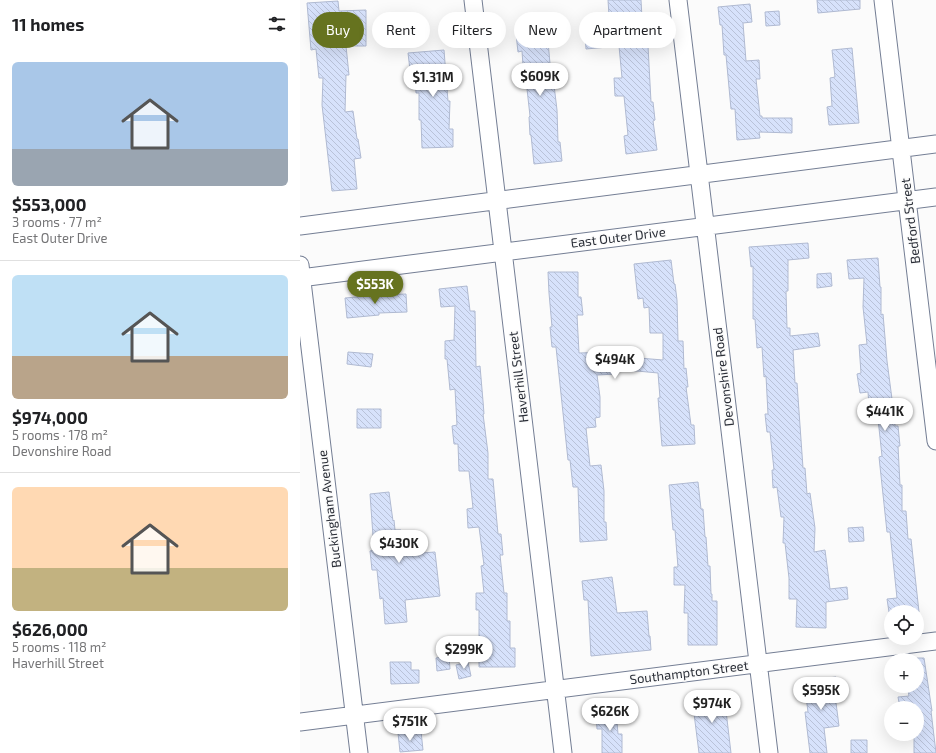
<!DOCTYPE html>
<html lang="en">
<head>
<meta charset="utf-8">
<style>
  body { margin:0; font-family:"Exo 2",sans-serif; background:#f6f6f6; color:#202124; height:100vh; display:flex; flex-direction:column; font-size:15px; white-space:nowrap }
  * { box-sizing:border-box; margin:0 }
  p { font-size:13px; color:#757577 }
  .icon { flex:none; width:22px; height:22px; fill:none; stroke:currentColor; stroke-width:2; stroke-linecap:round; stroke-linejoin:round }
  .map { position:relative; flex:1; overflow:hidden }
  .sheet { display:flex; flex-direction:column; background:#fff; width:300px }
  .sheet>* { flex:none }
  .hud { position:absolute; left:12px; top:12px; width:380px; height:36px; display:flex; gap:8px }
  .tools { position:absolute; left:584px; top:605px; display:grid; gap:8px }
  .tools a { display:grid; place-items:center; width:40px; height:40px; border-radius:50%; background:#fff; box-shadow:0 4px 16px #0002; font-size:20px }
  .price { position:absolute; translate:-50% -34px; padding:0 9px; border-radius:14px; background:#fff; color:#222; font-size:13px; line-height:26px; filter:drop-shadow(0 1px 2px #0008) }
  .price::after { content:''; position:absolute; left:50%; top:24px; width:12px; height:9px; margin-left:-6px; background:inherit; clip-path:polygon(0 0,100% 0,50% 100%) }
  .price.current { background:#66731f; color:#fff }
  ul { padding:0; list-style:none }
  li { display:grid; align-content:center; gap:8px; height:212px; padding:0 12px }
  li+li { border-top:1px solid #e0e0e0 }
  li span { display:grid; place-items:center; height:124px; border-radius:6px; color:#555 }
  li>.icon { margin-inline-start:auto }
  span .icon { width:72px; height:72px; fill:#fffc; stroke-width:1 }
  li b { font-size:17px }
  h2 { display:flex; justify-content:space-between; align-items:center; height:48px; padding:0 12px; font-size:17px }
  .chip { padding:0 14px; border-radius:18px; background:#fff; box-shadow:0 4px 16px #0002; font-size:14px; line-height:36px }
  .chip.current { background:#66731f; color:#fff }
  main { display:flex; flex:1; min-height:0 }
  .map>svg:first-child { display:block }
</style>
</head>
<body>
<main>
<section class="sheet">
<h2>11 homes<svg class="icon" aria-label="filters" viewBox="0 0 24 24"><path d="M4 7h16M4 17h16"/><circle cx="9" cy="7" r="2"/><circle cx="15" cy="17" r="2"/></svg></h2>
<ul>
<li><span style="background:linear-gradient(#a9c7e8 70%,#9aa5b1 0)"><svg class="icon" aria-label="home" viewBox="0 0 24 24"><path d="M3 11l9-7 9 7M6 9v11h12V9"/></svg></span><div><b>$553,000</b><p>3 rooms · 77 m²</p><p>East Outer Drive</p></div></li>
<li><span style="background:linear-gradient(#bfe0f5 65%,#b9a48a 0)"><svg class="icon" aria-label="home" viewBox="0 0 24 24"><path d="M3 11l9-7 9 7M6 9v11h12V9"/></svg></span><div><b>$974,000</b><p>5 rooms · 178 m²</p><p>Devonshire Road</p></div></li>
<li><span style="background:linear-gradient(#ffd9b3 65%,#c2b280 0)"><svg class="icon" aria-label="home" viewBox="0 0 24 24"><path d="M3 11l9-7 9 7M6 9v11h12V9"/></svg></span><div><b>$626,000</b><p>5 rooms · 118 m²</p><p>Haverhill Street</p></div></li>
</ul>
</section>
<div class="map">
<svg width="636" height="753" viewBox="0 0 636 753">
  <defs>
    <pattern id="building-back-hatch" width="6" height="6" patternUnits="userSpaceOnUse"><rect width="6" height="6" fill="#d7e2fb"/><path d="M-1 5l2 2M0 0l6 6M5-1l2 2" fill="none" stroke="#b9c2d8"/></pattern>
  </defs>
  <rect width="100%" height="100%" fill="#fbfbfb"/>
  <path fill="url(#building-back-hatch)" stroke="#b0bad2" d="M308,0H341L342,18H345V46H348L351,102H353L355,120L353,121L357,150L326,154L324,136L328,135L324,96H315L314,78H322L319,46L286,49L285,34L310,32Z
    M517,0H560V9L518,13Z
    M38,1L39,11L66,10V46H46L49,75H46L45,112L53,111L57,139H58L61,158L54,159L57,189L32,191L22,105L23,78H19L16,49L11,50L7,3Z
    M450,4L452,22L443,23L446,61L459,60L460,79H456L460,116H462V118H492V133L459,132L460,138L437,140L435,109H431L426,55H424L422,25H420L418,7Z
    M479,11L480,25L466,26L465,12Z
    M247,30L252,86L254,85L257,110L258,142H260L262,161L234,164L231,135H230L229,117L230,116L226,80H224L222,51L218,52L216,34Z
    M552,48L559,123L529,125L527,107L532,106L530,78L535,77L532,50Z
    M144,50L148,101H150L149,129H153V147L122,148L121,120H119V93H116L115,69L110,70L108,53Z
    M508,243L509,258L488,260V291H486L487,328H490V336L518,333L520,346L493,350L495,383H497L503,468H505L507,494L510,493L515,528L514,552L525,550L530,589L547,587L548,599L526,602V628L496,627L497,599H489V578L485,543H483L484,517H481L477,487L473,488L472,470H474L470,432H467L465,414H468L466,376L464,377L462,347L457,348L455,319H453V266L451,267L449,247Z
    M578,258L580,287H581V315L583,314L587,361L592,399H593L595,426H598L600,446H598L600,485H602V511H606L608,539H611L619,612H589L587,599L597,598L590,532H587L579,457L582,456L578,419L570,420L568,392L560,393L557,374L561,373L559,345L567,344L563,307L564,278L549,279L547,260Z
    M371,260L374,284H375L377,300L378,341H383L384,369L386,368L388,387H386L391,425H394L395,444L362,446L358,398H360L358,373L316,369V374L297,375L300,397V417L295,418L296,427L286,428L290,466L301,465L304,491V522H306L307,540L280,542L278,487H273L270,460H268L256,347H252L250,327H252L249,293L248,272H278V297H281L283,315H277L279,353L315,352V356L363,360V333H350L349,307L344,308L343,298L338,299L334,264Z
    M531,273L532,286L517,288V274Z
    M167,286L170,311H175L176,367L180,366L183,401L184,414H183L188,453V479H193L198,534H201L203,555H200L204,593H207V621H210V648H215V667H179V610H176V593H184L181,566L184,565L179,527L168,528L167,509L173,508L169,471H159L158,444H154L152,426L157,425L155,389L150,390L147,359H145V341L154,340L155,306L141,307L139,289Z
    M106,294L107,312L79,313V315L47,318L45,298L79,295Z
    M48,352L73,354L71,367L47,364Z
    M57,409H81V428H57Z
    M398,482L401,509H403L405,537H406L408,566H410L411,594H412V601H417V645H388V613H384L385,585H374V567H378L375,530H373L369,485Z
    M89,492L93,521L94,520L95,530H101L102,547L107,546L108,554L135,552L140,596L105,600L107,622L85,624L83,598L80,599L77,570H72L70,551L74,550L70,494Z
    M563,527L564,541L549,542L548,528Z
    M312,577L317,613L347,611L349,636H350L351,650L291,656L288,600H284L282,581Z
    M149,656L150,669L137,671L136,658Z
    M617,658H624L632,711H631L636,753H614V734H617V708H600L598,697L609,696L607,686H617Z
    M90,662H111V670H119V683L91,684Z
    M168,662L171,676L159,679L156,665Z
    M536,677L538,695H535L539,726L524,728L527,753H510L505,712H508L504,681Z
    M424,694L431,753H399L392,698Z
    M316,710L318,734H322V753H302V729H297L296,712Z
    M121,731L123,750L100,752L98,733Z
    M551,740H567V753H551Z"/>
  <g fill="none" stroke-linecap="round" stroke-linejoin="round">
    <g stroke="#747e94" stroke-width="19">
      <path id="minor" d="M173,0L263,753
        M378,0L469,753
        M583,0L636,441
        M0,226L636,144
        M0,265L59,753
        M0,278L636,197
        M0,722L636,641"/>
    </g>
    <use href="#minor" stroke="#fff" stroke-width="17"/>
  </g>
  <g text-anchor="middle" stroke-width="3" stroke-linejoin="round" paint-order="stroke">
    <g font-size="13" fill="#2a2e37" stroke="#fbfbfb">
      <text transform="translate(610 221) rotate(-97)" y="5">Bedford Street</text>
      <text transform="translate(318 237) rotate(-7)" y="5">East Outer Drive</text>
      <text transform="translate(218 377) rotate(-97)" y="5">Haverhill Street</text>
      <text transform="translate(423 377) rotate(-97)" y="5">Devonshire Road</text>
      <text transform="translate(29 509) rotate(-97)" y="5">Buckingham Avenue</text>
      <text transform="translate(389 672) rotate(-7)" y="5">Southampton Street</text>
    </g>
  </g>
</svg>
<div class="tools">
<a><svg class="icon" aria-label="locate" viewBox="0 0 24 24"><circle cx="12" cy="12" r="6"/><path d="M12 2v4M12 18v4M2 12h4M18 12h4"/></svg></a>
<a>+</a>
<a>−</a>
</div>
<b class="price" style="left:240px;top:97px">$609K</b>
<b class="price" style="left:133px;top:98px">$1.31M</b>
<b class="price current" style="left:75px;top:305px">$553K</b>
<b class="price" style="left:315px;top:380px">$494K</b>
<b class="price" style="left:585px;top:432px">$441K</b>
<b class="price" style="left:99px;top:564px">$430K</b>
<b class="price" style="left:164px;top:670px">$299K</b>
<b class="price" style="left:521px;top:711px">$595K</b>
<b class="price" style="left:412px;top:724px">$974K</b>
<b class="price" style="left:310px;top:732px">$626K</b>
<b class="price" style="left:110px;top:742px">$751K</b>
<div class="hud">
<a class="chip current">Buy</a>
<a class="chip">Rent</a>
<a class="chip">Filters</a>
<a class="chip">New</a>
<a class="chip">Apartment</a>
</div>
</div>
</main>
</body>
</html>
